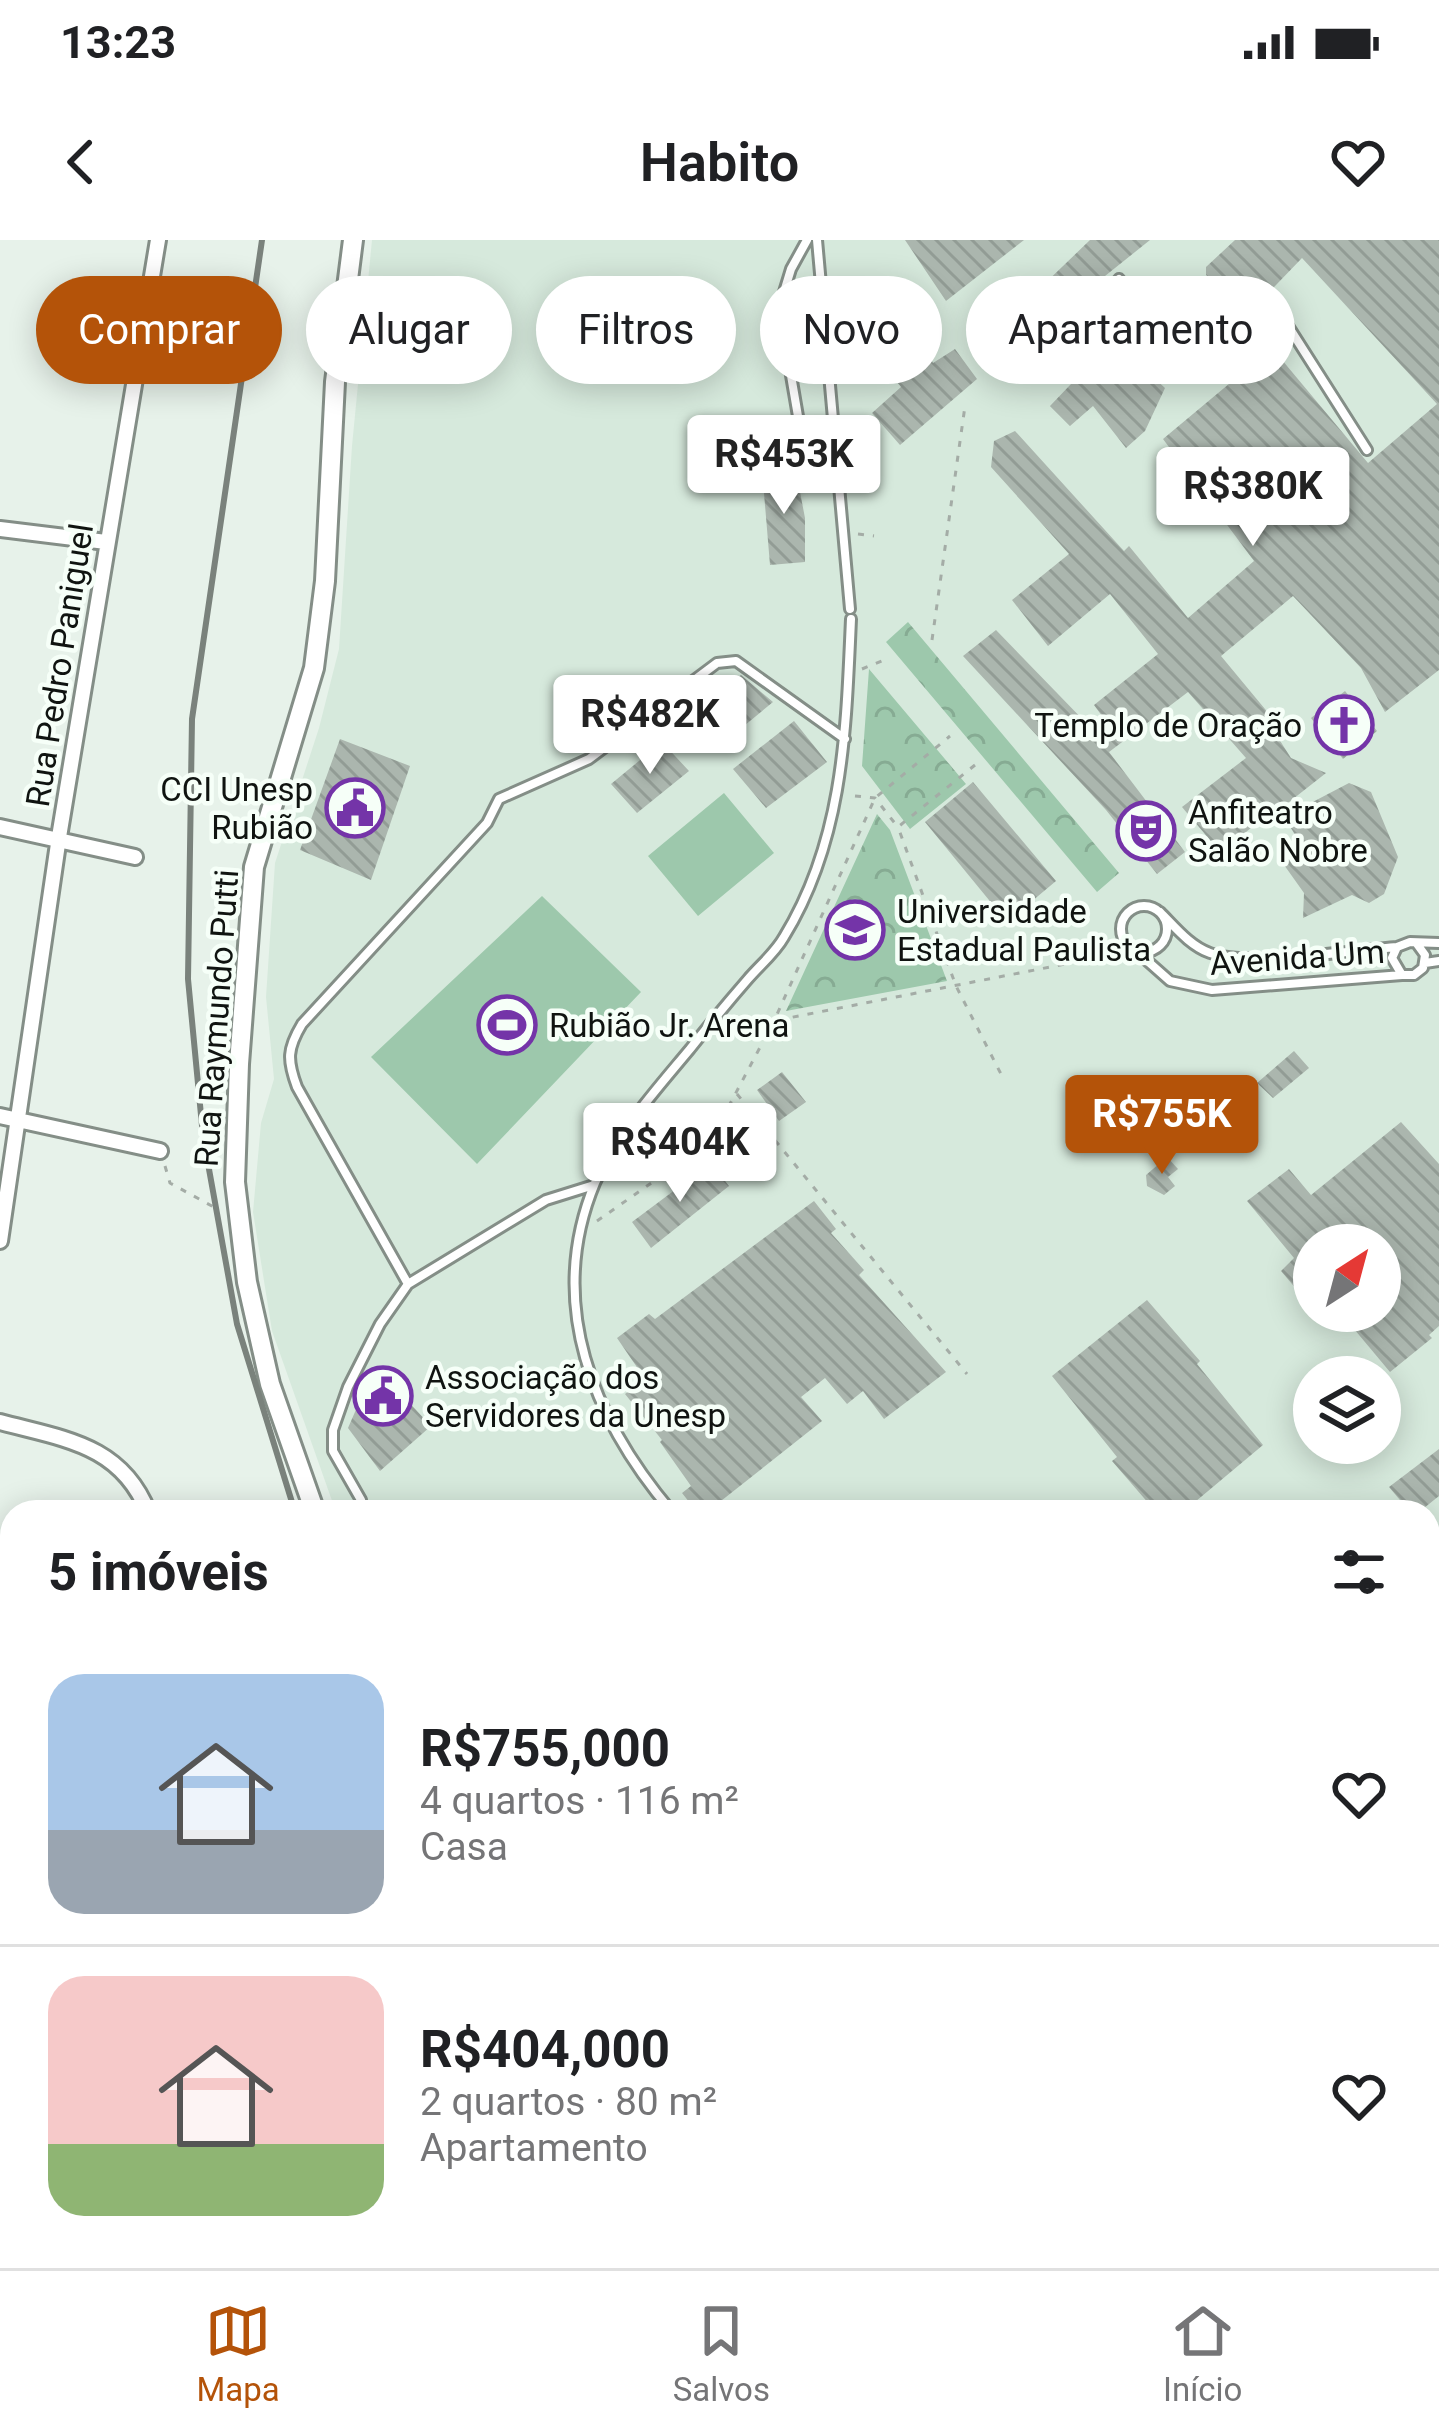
<!DOCTYPE html>
<html lang="pt">
<head>
<meta charset="utf-8">
<style>
  body { margin:0; font-family:Roboto,sans-serif; background:#f6f6f6; color:#202124; height:100vh; display:flex; flex-direction:column; font-size:45px; white-space:nowrap }
  * { box-sizing:border-box; margin:0 }
  p { font-size:39px; color:#757577 }
  .icon { flex:none; width:66px; height:66px; fill:none; stroke:currentColor; stroke-width:2; stroke-linecap:round; stroke-linejoin:round }
  .map { position:relative; flex:1; overflow:hidden }
  .panel { position:absolute; left:0px; top:1260px; width:1440px; height:768px; display:flex; flex-direction:column; background:#fff; border-radius:36px 36px 0 0; box-shadow:0 6px 30px #0003 }
  .panel>* { flex:none }
  .hud { position:absolute; left:36px; top:36px; width:1368px; height:108px; display:flex; gap:24px }
  .needle { width:78px; rotate:36deg }
  .fabs { position:absolute; left:1293px; top:984px; display:grid; gap:24px }
  .fabs a { display:grid; place-items:center; width:108px; height:108px; border-radius:50%; background:#fff; box-shadow:0 6px 30px #0003; font-size:60px }
  .price { position:absolute; translate:-50% -102px; padding:0 27px; border-radius:12px; background:#fff; color:#222; font-size:39px; line-height:78px; filter:drop-shadow(0 3px 6px #0008) }
  .price::after { content:''; position:absolute; left:50%; top:72px; width:36px; height:27px; margin-left:-18px; background:inherit; clip-path:polygon(0 0,100% 0,50% 100%) }
  .price.current { background:#b45309; color:#fff }
  ul { padding:0; list-style:none }
  li { display:flex; align-items:center; gap:36px; height:300px; padding:0 48px }
  li+li { border-top:3px solid #e0e0e0 }
  li span { display:grid; place-items:center; flex:none; width:336px; height:240px; border-radius:36px; color:#555 }
  li>.icon { margin-inline-start:auto }
  span .icon { width:144px; height:144px; fill:#fffc; stroke-width:1 }
  li b { font-size:51px }
  h2 { display:flex; justify-content:space-between; align-items:center; height:144px; padding:0 48px; font-size:51px }
  .chip { padding:0 42px; border-radius:54px; background:#fff; box-shadow:0 6px 30px #0003; font-size:42px; line-height:108px }
  .chip.current { background:#b45309; color:#fff }
  .status { display:flex; justify-content:space-between; align-items:center; height:84px; padding:0 60px; background:#fff; direction:ltr }
  .status svg { height:33px; fill:currentColor }
  header { display:flex; justify-content:space-between; align-items:center; height:156px; padding:0 48px; background:#fff; font-size:54px; font-weight:600 }
  .tab-bar { display:flex; justify-content:space-around; align-items:center; height:168px; border-top:3px solid #e0e0e0; background:#fff; font-size:33px; color:#757577 }
  .tab-bar a { display:grid; justify-items:center; gap:6px }
  .tab-bar .current { color:#b45309 }
  .map>svg:first-child { display:block }
</style>
</head>
<body>
<div class="status"><b>13:23</b><svg viewBox="0 0 49 12"><path d="M0 12V9h3v3zM5 12V6h3v6zM10 12V3h3v9zM15 12V0h3v12zM26 1h20v11H26zM47 4h2v5h-2z"/></svg></div>
<header><svg class="icon" aria-label="back" viewBox="0 0 24 24"><path d="M15 5l-7 7 7 7"/></svg>Habito<svg class="icon" aria-label="heart" viewBox="0 0 24 24"><path d="M12 20l-8-8c-3-5 5-10 8-4 3-6 11-1 8 4z"/></svg></header>
<div class="map">
<svg width="1439" height="2028" viewBox="0 0 1439 2028">
  <defs>
    <pattern id="park-crowns" width="20" height="18" patternUnits="userSpaceOnUse" patternTransform="scale(3)"><rect width="20" height="18" fill="#9dc8ac"/><path d="M2 6a3 3 0 1 1 6 0M12 15a3 3 0 1 1 6 0" fill="none" stroke="#86ab93"/></pattern>
    <pattern id="building-back-hatch" width="6" height="6" patternUnits="userSpaceOnUse" patternTransform="scale(3)"><rect width="6" height="6" fill="#abb6ae"/><path d="M-1 5l2 2M0 0l6 6M5-1l2 2" fill="none" stroke="#929c95"/></pattern>
  </defs>
  <rect width="100%" height="100%" fill="#e7f2ea"/>
  <path fill="#d6e9dc" fill-rule="evenodd" d="M372,0H1439V1485L1428,1498V1272H336L272,1091L253,972L261,883L274,839L266,757L275,623L319,488L339,409L352,206ZM1314,1005H1380V1071H1314ZM1314,1137H1380V1203H1314Z"/>
  <path fill="#9dc8ac" d="M724,553L774,613L698,676L648,616Z
    M542,656L641,752L477,924L371,817Z"/>
  <path fill="url(#park-crowns)" d="M908,382L1119,633L1097,652L886,402Z
    M869,429L966,544L910,589L862,526Z
    M877,574L890,590L947,741L786,771Z
    M388,2016H430L436,2028H384Z"/>
  <path fill="url(#building-back-hatch)" d="M905,0H1024L946,61Z
    M1090,0H1150L1005,116L980,85L1024,50L1035,53Z
    M1235,0H1439V430L1385,472L1361,428L1293,356L1221,416L1284,492L1277,496L1291,518L1326,533L1279,570L1277,566L1221,613L1182,567L1246,518L1188,452L1109,512L1185,612L1157,634L1106,570L963,416L996,390L1090,487L1102,476L1094,465L1158,414L1110,354L1048,406L1012,360L1069,314L991,227L994,201L1015,191L1124,311L1129,306L1188,378L1254,321L1163,199L1272,108L1368,223L1437,164L1302,18L1247,75L1235,60L1220,56L1218,44L1206,35V27Z
    M1113,100L1165,148L1145,191L1126,208L1093,166L1070,186L1050,166Z
    M922,103L933,123L955,109L977,139L900,205L872,173L901,147L888,131Z
    M762,229L796,231L805,278V322L770,325Z
    M741,435L773,462L711,513L684,481Z
    M1345,451L1377,491L1343,519L1311,478Z
    M794,481L827,522L766,568L733,529Z
    M340,499L410,526L371,640L300,610Z
    M662,502L689,531L637,573L611,544Z
    M973,542L1056,641L1007,682L925,582Z
    M1349,543L1371,552L1398,617L1384,654L1369,663L1352,655L1303,678L1304,653L1277,615L1299,601L1284,577Z
    M1294,811L1309,828L1273,858L1257,843Z
    M782,832L806,862L779,881L757,850Z
    M1401,882L1439,924V1086L1429,1095L1432,1098L1390,1132L1339,1071H1380V1005H1314V1070L1281,1031L1294,1018L1247,961L1289,929L1311,955Z
    M1167,917L1178,929L1168,937L1175,946L1164,955L1147,946L1146,935Z
    M711,923L729,946L651,1008L632,982Z
    M814,961L836,989L831,993L864,1030L859,1035L946,1132L884,1179L863,1151L847,1164L825,1138L801,1157L822,1181L707,1272H697L682,1253L691,1246L660,1202L662,1200L625,1154L645,1139L617,1098L649,1074L655,1079Z
    M1147,1060L1200,1121L1197,1124L1263,1205L1183,1272H1156L1112,1221L1117,1217L1052,1136Z
    M375,1126L431,1186L380,1231L348,1188Z
    M1439,1209V1256L1419,1272H1410L1389,1247Z"/>
  <g fill="none" stroke-linecap="round" stroke-linejoin="round">
    <g stroke="#848e87" stroke-width="14">
      <path id="service" d="M807,0L791,29L784,52L787,112L800,188L837,245
        M817,0L850,369
        M1119,39L1185,126L1198,133C1223,120 1257,74 1283,78L1367,210
        M1121 689a23 23 0 1 1 46 0a23 23 0 1 1-46 0Z
        M1160,672C1175,687 1190,706 1210,713C1250,727 1352,710 1397,707
        M1417,704L1425,715L1423,728L1414,735H1402L1392,718L1397,707L1410,702L1439,703
        M1135,710L1170,741L1212,750L1402,735
        M1425,723L1439,721
        M408,1044L297,847C287,820 287,809 302,784L487,583L499,559L589,519L717,423L736,421L845,499
        M361,1260L333,1211V1190L348,1147L380,1084L408,1044L546,960L594,945
        M672,1272C593,1179 545,1063 595,943C616,894 656,850 690,809C709,785 728,762 748,739C760,725 775,713 784,697C844,599 846,490 851,379
        M1428,1386L1439,1383
        M1428,1446L1439,1436"/>
    </g>
    <g stroke="#848e87" stroke-width="20">
      <path id="minor" d="M0,289L106,302
        M0,587L135,617
        M0,876L160,911
        M0,1001L59,597L158,0
        M0,1182C63,1199 121,1204 148,1272
        M0,1455L12,1451
        M0,1489L12,1520
        M0,1829L12,1825
        M215,2016L265,2028
        M449,2016L457,2028
        M1118,2016L1140,2028
        M1140,2026L1158,2016
        M139,2028V2016
        M373,2028L377,2016"/>
    </g>
    <g stroke="#848e87" stroke-width="24">
      <path id="tertiary" d="M315,1272L270,1144L247,1042L235,942L239,824L254,627L314,428L325,341L335,142L353,0
        M1428,1516L1439,1500"/>
    </g>
    <path stroke="#a4aca6" stroke-width="3" stroke-dasharray="6 9" stroke-linecap="butt" d="M858,294L874,296
      M932,400L965,166
      M862,429L884,420
      M975,525L898,587L956,746L1002,836
      M855,556L875,558L897,586
      M778,780L1122,713
      M737,854L967,1134
      M664,886L689,917L713,896L774,781L875,558L950,496
      M165,926L170,943L219,970
      M597,981L687,918"/>
    <use href="#service" stroke="#fff" stroke-width="8"/>
    <use href="#minor" stroke="#fff" stroke-width="14"/>
    <use href="#tertiary" stroke="#fff" stroke-width="18"/>
    <path stroke="#7a827c" stroke-width="6" d="M262,0L192,479L188,739L203,896L237,1084L295,1272
      M1428,1812L1439,1795
      M1428,1902L1439,1885
      M1428,1950L1439,1934
      M714,2016L743,2028
      M1234,2028L1252,2016
      M1266,2028L1275,2016
      M1342,2028L1350,2016
      M1374,2028L1382,2016"/>
  </g>
  <defs>
    <g id="church-ring" transform="scale(3)"><circle r="9.5" fill="#f6fff8" stroke="#7434a8" stroke-width="1.5"/><path d="M-1.2-6h2.4v3.5h3.3v2.4h-3.3V6h-2.4V-.1h-3.3v-2.4h3.3Z" fill="#7434a8"/></g>
    <g id="civic-ring" transform="scale(3)"><circle r="9.5" fill="#f6fff8" stroke="#7434a8" stroke-width="1.5"/><path d="M-.6-6.5H3V-4.5H.6V-3L4-1V1h2V6H-6V1h2V-1L-.6-3ZM-1.2 2.5V6h2.4V2.5Z" fill="#7434a8"/></g>
    <g id="theatre-ring" transform="scale(3)"><circle r="9.5" fill="#f6fff8" stroke="#7434a8" stroke-width="1.5"/><path d="M-5-5.5Q0-4 5-5.5V0Q5 5 0 6Q-5 5-5 0ZM-3.3-2.5H-1v1.5H-3.3ZM1-2.5H3.3v1.5H1ZM-2.8 1Q0 5.5 2.8 1Z" fill="#7434a8"/></g>
    <g id="university-ring" transform="scale(3)"><circle r="9.5" fill="#f6fff8" stroke="#7434a8" stroke-width="1.5"/><path d="M0-5L7-2L0 1L-7-2ZM-4 1L0 2.5L4 1V4Q0 6-4 4Z" fill="#7434a8"/></g>
    <g id="stadium-ring" transform="scale(3)"><circle r="9.5" fill="#f6fff8" stroke="#7434a8" stroke-width="1.5"/><path d="M0-5a6.5 5 0 1 0 0 10a6.5 5 0 1 0 0-10ZM-3.5-1.8h7v3.6h-7Z" fill="#7434a8"/></g>
  </defs>
  <g fill-rule="evenodd">
    <use href="#church-ring" x="1344" y="485"/>
    <use href="#civic-ring" x="355" y="568"/>
    <use href="#theatre-ring" x="1146" y="591"/>
    <use href="#university-ring" x="855" y="690"/>
    <use href="#stadium-ring" x="507" y="785"/>
    <use href="#civic-ring" x="383" y="1156"/>
  </g>
  <g text-anchor="middle" stroke-width="9" stroke-linejoin="round" paint-order="stroke">
    <g font-size="33" fill="#101411" stroke="#f6fff8">
      <text transform="translate(59 425) rotate(-81)" y="12">Rua Pedro Paniguel</text>
      <text transform="translate(1297 717) rotate(-4)" y="12">Avenida Um</text>
      <text transform="translate(216 778) rotate(-86)" y="12">Rua Raymundo Putti</text>
    </g>
    <g font-size="33" fill="#101411" stroke="#f6fff8" text-anchor="start">
      <text x="1302" y="497" text-anchor="end">Templo de Oração</text>
      <text x="313" y="561" text-anchor="end">CCI Unesp<tspan x="313" dy="38">Rubião</tspan></text>
      <text x="1188" y="584">Anfiteatro<tspan x="1188" dy="38">Salão Nobre</tspan></text>
      <text x="897" y="683">Universidade<tspan x="897" dy="38">Estadual Paulista</tspan></text>
      <text x="549" y="797">Rubião Jr. Arena</text>
      <text x="425" y="1149">Associação dos<tspan x="425" dy="38">Servidores da Unesp</tspan></text>
    </g>
  </g>
</svg>
<div class="fabs">
<a><svg class="needle" viewBox="-14 -14 28 28"><path d="M0-13l5 13h-10z" fill="#e53935"/><path d="M0 13l5-13h-10z" fill="#757577"/></svg></a>
<a><svg class="icon" aria-label="layers" viewBox="0 0 24 24"><path d="M12 4l9 5-9 5-9-5zM3 14l9 5 9-5"/></svg></a>
</div>
<b class="price" style="left:784px;top:277px">R$453K</b>
<b class="price" style="left:1253px;top:309px">R$380K</b>
<b class="price" style="left:650px;top:537px">R$482K</b>
<b class="price current" style="left:1162px;top:937px">R$755K</b>
<b class="price" style="left:680px;top:965px">R$404K</b>
<div class="hud">
<a class="chip current">Comprar</a>
<a class="chip">Alugar</a>
<a class="chip">Filtros</a>
<a class="chip">Novo</a>
<a class="chip">Apartamento</a>
</div>
<section class="panel">
<h2>5 imóveis<svg class="icon" aria-label="filters" viewBox="0 0 24 24"><path d="M4 7h16M4 17h16"/><circle cx="9" cy="7" r="2"/><circle cx="15" cy="17" r="2"/></svg></h2>
<ul>
<li><span style="background:linear-gradient(#a9c7e8 65%,#9aa5b1 0)"><svg class="icon" aria-label="home" viewBox="0 0 24 24"><path d="M3 11l9-7 9 7M6 9v11h12V9"/></svg></span><div><b>R$755,000</b><p>4 quartos · 116 m²</p><p>Casa</p></div><svg class="icon" aria-label="heart" viewBox="0 0 24 24"><path d="M12 20l-8-8c-3-5 5-10 8-4 3-6 11-1 8 4z"/></svg></li>
<li><span style="background:linear-gradient(#f6c9c9 70%,#8fb573 0)"><svg class="icon" aria-label="home" viewBox="0 0 24 24"><path d="M3 11l9-7 9 7M6 9v11h12V9"/></svg></span><div><b>R$404,000</b><p>2 quartos · 80 m²</p><p>Apartamento</p></div><svg class="icon" aria-label="heart" viewBox="0 0 24 24"><path d="M12 20l-8-8c-3-5 5-10 8-4 3-6 11-1 8 4z"/></svg></li>
</ul>
</section>
</div>
<nav class="tab-bar">
<a class="current"><svg class="icon" aria-label="map" viewBox="0 0 24 24"><path d="M3 6l6-2 6 2 6-2v14l-6 2-6-2-6 2zM9 4v14M15 6v14"/></svg>Mapa</a>
<a><svg class="icon" aria-label="saved" viewBox="0 0 24 24"><path d="M7 4h10v16l-5-4-5 4z"/></svg>Salvos</a>
<a><svg class="icon" aria-label="home" viewBox="0 0 24 24"><path d="M3 11l9-7 9 7M6 9v11h12V9"/></svg>Início</a>
</nav>
</body>
</html>
